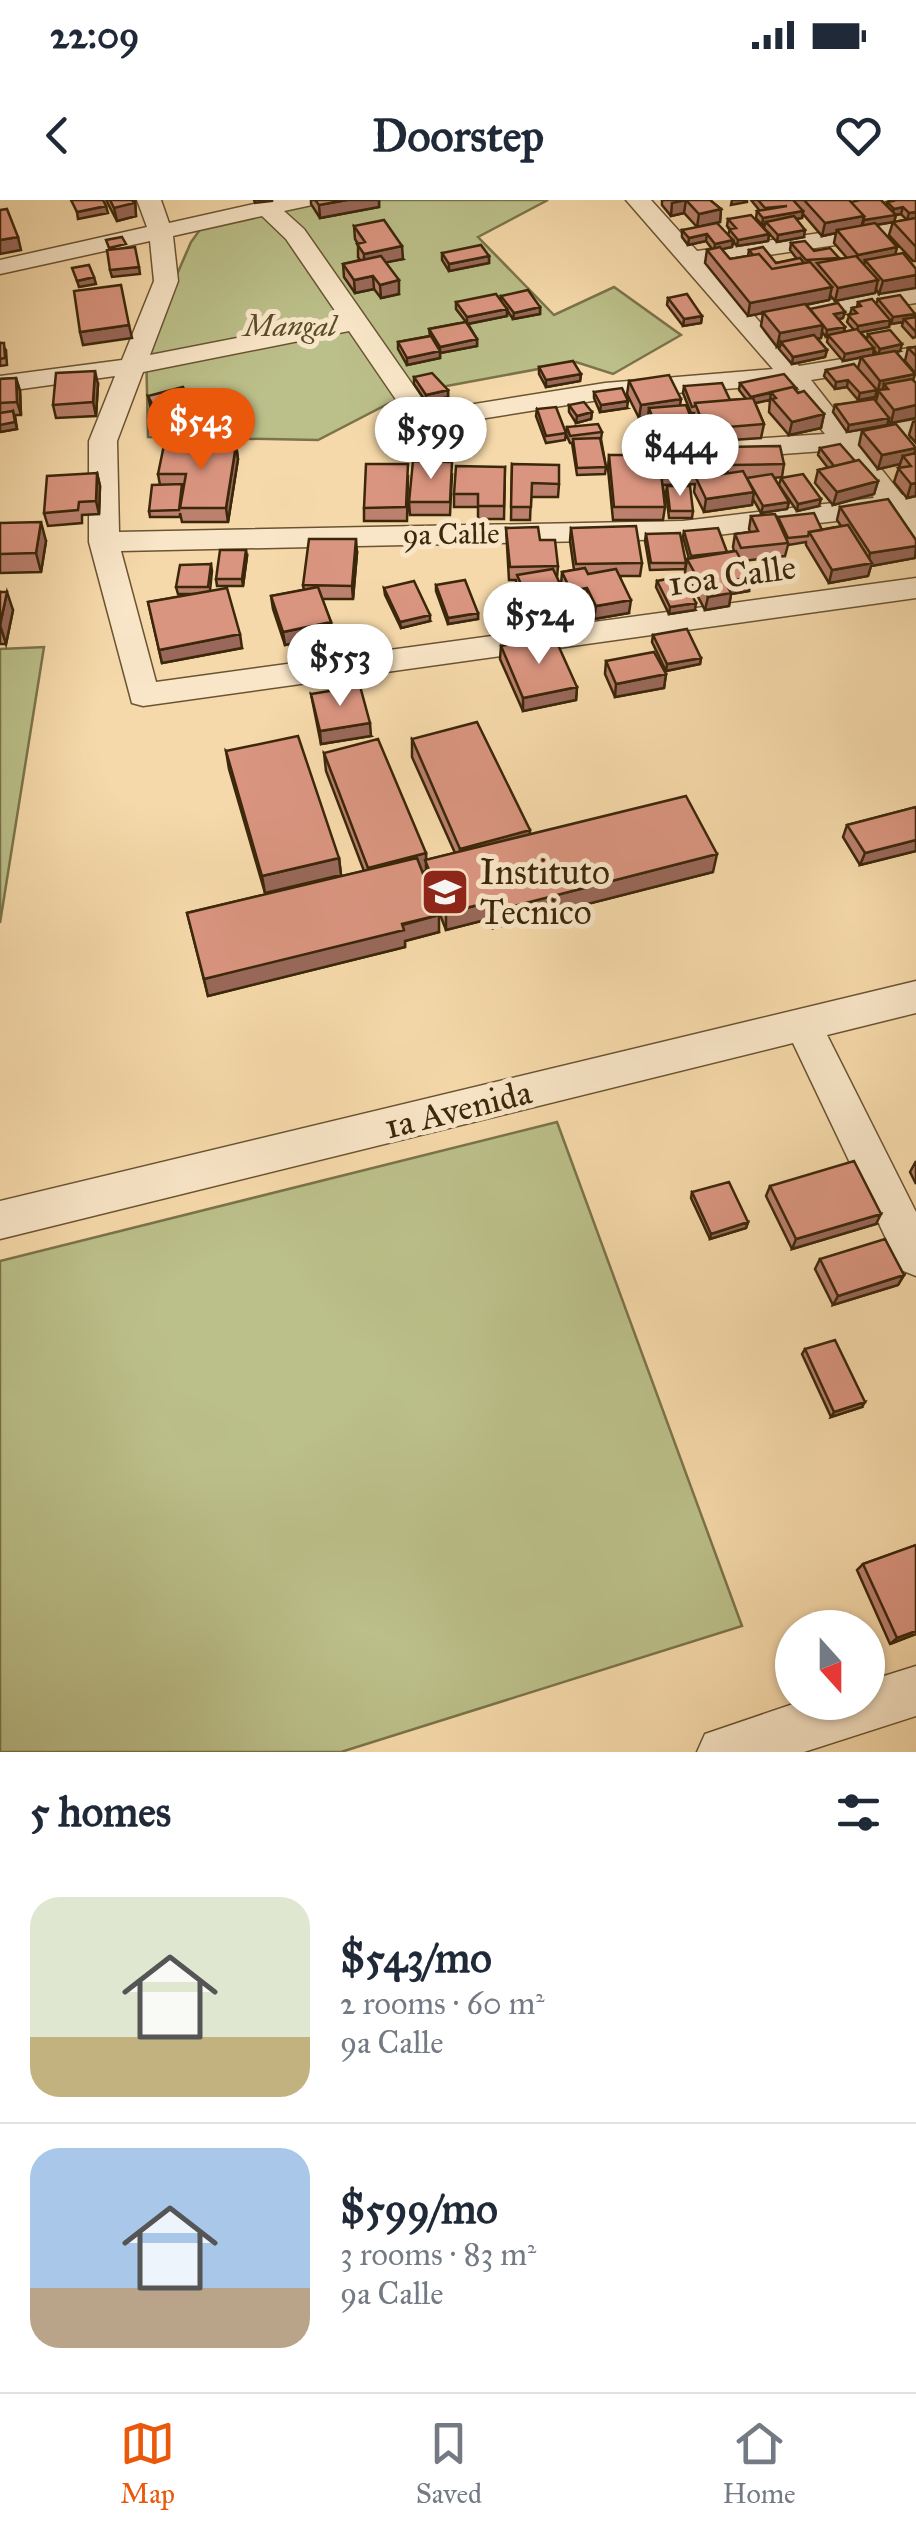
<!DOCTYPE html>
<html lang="en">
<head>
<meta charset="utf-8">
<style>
  body { margin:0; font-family:"IM FELL Great Primer",serif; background:#f2f2f3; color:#1f2937; height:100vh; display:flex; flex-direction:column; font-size:38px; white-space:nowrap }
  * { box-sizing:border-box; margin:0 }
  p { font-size:32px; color:#747a83 }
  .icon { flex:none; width:55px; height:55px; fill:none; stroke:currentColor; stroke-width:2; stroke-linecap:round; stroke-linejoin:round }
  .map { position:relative; height:1552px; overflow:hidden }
  .drawer { display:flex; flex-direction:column; background:#fff; flex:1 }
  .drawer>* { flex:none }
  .needle { width:65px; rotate:159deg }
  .controls { position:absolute; left:775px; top:1410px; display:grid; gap:20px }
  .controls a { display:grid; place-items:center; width:110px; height:110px; border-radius:50%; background:#fff; box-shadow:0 2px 8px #0004; font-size:50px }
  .price { position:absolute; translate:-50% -85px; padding:0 22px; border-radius:35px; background:#fff; color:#222; font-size:32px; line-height:65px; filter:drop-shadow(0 2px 5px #0008) }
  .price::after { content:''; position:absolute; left:50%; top:60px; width:30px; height:22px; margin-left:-15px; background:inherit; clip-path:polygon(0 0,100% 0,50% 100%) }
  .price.on { background:#ea580c; color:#fff }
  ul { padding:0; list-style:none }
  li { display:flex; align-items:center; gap:30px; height:250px; padding:0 30px }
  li+li { border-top:2px solid #e0e1e3 }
  li span { display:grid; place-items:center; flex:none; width:280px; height:200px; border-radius:30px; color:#555 }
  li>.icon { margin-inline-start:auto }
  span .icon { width:120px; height:120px; fill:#fffc; stroke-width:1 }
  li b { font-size:42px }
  h2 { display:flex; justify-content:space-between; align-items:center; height:120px; padding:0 30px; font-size:42px }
  .status { display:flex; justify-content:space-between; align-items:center; height:70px; padding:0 50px; background:#fff; direction:ltr }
  .status svg { height:28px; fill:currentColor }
  header { display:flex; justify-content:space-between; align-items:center; height:130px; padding:0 30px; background:#fff; font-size:45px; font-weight:700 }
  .tab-bar { display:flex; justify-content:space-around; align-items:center; height:140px; border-top:2px solid #e0e1e3; background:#fff; font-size:28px; color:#747a83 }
  .tab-bar a { display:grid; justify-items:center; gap:5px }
  .tab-bar .on { color:#ea580c }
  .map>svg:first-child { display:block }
</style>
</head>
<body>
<div class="status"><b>22:09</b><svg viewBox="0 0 49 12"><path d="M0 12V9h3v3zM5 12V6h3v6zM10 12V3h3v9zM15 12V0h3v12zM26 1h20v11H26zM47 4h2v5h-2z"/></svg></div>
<header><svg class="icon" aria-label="back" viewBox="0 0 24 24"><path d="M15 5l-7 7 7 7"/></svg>Doorstep<svg class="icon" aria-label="heart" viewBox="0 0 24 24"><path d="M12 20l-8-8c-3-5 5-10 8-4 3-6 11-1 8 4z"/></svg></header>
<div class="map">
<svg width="916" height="1552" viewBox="0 0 916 1552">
  <rect width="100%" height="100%" fill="#f6d9aa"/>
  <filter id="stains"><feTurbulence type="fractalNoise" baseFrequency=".002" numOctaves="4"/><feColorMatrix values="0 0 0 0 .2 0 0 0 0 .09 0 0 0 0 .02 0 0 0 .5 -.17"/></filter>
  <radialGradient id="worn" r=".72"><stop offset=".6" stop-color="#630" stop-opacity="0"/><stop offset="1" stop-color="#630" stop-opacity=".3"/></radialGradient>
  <path fill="#bbbf89" stroke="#7b734a" stroke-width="2.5" d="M295,0H548L478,37L554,115L614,87L681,135L613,174L576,162L409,193L318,240L148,237L146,146L191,42L207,20Z
    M44,447L0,723V449Z
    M557,922L742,1426L341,1552H0V1061Z"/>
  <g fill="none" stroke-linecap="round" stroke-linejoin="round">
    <g stroke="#6a5432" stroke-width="3">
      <path id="minor" d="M137,0H161L169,23L272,0H316L312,5L284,11L304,29L431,211L605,183L773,169L626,0H651L697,51L916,19V33L708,64L799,166L916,147V163L811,180L851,231L916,220V236L863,246L902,295L916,293V341L906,339L887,315L683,339L121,351L156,482L916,378V398L143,506L132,503L89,342V241L115,176L0,192V176L122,160L154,81L150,41L0,74V60L147,27ZM262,16L286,39L340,118L150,155L178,81L173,36ZM349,131L414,226L424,228L605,199L786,184L825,234L645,246L635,249L631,255L635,261L645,264L837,250L874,298L683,321L119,332L117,241L143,172Z
        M916,87V103L790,122L777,114L790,106Z
        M916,781V813L827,835L916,1012V1076L901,1070L793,843L0,1039V1001Z
        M916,1466V1516L804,1552H697L705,1534L799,1502H868V1481Z"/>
    </g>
    <use href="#minor" fill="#f9e6c8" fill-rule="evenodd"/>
  </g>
  <path fill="#bb806e" stroke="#3b270a" stroke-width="2.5" d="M106,0H135L136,16L117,21Z
    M311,0H379V7L320,18L311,4Z
    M662,0H710L721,9L720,22L697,27L684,13L671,16L662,5Z
    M751,0H849L851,2L886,6L889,0H916V61H913L889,35L893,22L907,20L901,14L896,15L894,22L876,25L897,47L879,94L876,89L875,93L835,101L830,95L829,100L806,105L810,109L843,118L838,119L845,127L844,132L854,130L847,122L852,108L857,107L858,102L876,104L878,99L915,114L916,137L913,138L902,126L903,122L891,124L890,123L889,127L860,132L867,139L868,134L900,151L896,152L915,174L891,223L888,220L887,225L847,232L833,212L835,205L876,201L878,194L876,193L875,197L858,200L847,187L835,189L824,176L826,170L858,168L861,157L877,154L874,150L873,155L843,161L827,142L828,137H826L822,132L821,138H817L827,150L825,157L792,164L779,149L780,146L777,147L761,126L763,113L748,116L705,63L707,50L712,49L706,41L688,45L682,37V30L728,35L730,29L727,26L728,19L769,34L768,41L737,46L733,41L732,47L721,49L730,59L748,56L749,50L776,63L797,59L790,50L791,43L839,58V59L847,58L834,43L836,33L822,36L803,14L802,18L796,19L804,37L777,42L764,28L765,24L762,25L756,18L757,11H760Z
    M354,26L403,59L386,62L399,94L381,98L374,89L355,93L344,77L343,64L360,60L358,57V44L355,39Z
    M442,53L489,56V63L449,71L442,60Z
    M501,96L540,107V114L513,119L507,110V116L468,124L477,139V146L440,153V158L407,165L398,149V142L430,136L429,129L466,122L456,109V102L501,101Z
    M668,98L702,116L701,123L683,126L667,105Z
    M0,143L6,150L7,165L0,166Z
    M916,147V174L905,161L908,148Z
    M539,167L581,174L580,181L546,187L539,174Z
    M414,177L448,190V197L426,202L414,184Z
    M16,178L20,191L21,215H15L17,229L0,232V179Z
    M629,181L680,205L696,230L694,243L656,246L647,221L648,217L639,218L627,194Z
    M740,183L796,188L795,190L824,214L821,228L789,235L769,212L770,200L755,203L764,224L761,238L703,242L693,216L694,213H691L683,193L684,186L730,200L746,199L739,190Z
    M98,184L96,216L56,218L53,205Z
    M594,192L627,208L600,212L594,198Z
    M148,196L201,228L166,237L151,209Z
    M569,205L592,212L591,219L576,223L569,212Z
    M537,209L566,233L565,240L546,243L536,216Z
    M916,221V243L909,235L913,222Z
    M567,227L602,232L601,239L606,267L605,274L577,275L572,243H570L566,234Z
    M862,231L916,253V296L907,298L894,282L900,264L878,269L859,245Z
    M236,245L238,259L228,322H182L180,313V317H150L149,311L160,285L158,274Z
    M728,247L784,264L782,277L774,278L789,302L787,309L761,313L753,299L752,305L704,312L694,292L695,284L663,285L665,307L663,320H613L608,269L609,255L661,268V262L716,275L728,274L725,260Z
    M820,248L854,261L878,281L874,294L833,305L815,283L818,270L828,268L818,255Z
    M512,264L559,284L558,297H531L530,320H511Z
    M505,267L504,319H478V307H454V294Z
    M97,273L100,286L99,314L82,315V323L48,326L44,313Z
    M452,275L450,315H410L409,302Z
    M408,277L407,321H364V308Z
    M781,278L819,306L797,311L779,285Z
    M667,286L693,311L692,318H669L666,292Z
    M840,307L916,340L915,358L871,366L868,376L829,383L806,345V342L788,345L785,356L742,361L749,391L731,394L729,406L705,410L685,372L687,359H689L683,337L684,331L727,352L734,351L733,347L735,334L750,332L749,329L751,316L778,319V317L822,330L841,326L837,320Z
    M0,323L46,341L41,372L0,373Z
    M506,328L540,340L558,366L557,378L570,422L534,429L516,389V380H509Z
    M571,328L642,363L640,376H620L629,413L594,419L586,401L570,404L561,385L562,372L574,370L570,341Z
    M646,334L686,363L685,369L650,370L645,341Z
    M357,353L353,399H322L331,422L332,435L285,445L273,409L271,396L304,390L303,385Z
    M247,356L243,386H217L216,379Z
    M211,364L212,371L210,391L242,448L162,463L148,402L196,394H178L176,387Z
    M657,381L695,410L669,414L656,387Z
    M436,385L478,413V419L448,424L436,391Z
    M384,388L430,421L401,428L385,395Z
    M0,392L13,410L6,444H0Z
    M653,435L701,458L700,464L666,471L652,442Z
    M501,446L577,487L576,500L523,511L500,459Z
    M606,461L666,474L664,488L615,497L605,474Z
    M311,494L371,536L321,544Z
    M412,539L530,635L713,672L493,728L489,719L446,730L426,678V671H422L439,732L405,741V747L208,796L187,713L364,671L326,571L324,553L426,653V660L455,653L412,557Z
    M226,551L339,658L341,675L265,693L229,569Z
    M916,607V651L860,665L843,637L847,625Z
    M916,961V984L910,972Z
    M770,986L876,1024L792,1049L766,996Z
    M692,992L748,1022L746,1028L710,1039L691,998Z
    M820,1059L904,1075L898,1085L833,1105L815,1069Z
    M805,1149L862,1207L831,1217L802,1154Z
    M916,1345V1434L890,1444L857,1370L863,1364Z"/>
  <path fill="#99685a" stroke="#3b270a" stroke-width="2.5" d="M129,0H135L136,16L117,21L114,8Z
    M254,0H272V1L255,3Z
    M347,0H379V7L320,18L319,5Z
    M686,0L684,13L671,16L672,3Z
    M732,0H747V2L731,5Z
    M106,6L108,13L78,19L77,12Z
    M903,7L901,14L893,15H896L894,22L862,27L864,20L892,15L894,9Z
    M721,9L720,22L697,27L699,14Z
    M803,11L802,18L768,24L766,22L765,24L762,25L763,18Z
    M916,12V18L907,20L909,13Z
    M864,16L861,29L837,30L836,33L822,36L825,23Z
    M805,30L804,37L777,42L778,35Z
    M707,34L706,41L688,45L689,38Z
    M769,34L768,41L737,46L738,40Z
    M18,37L21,50L0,54V40Z
    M733,40L732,47L714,51L715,44Z
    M402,46L403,59L364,67V54Z
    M897,47L894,60H865L864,66L855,68L858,55Z
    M489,56V63L449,71V64Z
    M139,67L140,74L112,77L110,70Z
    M916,75V88L879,94L883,81Z
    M373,76L374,89L355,93L354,80Z
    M94,77L96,84L79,87L77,81Z
    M399,80V94L381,98L380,85Z
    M878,80L875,93L835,101L838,88Z
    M832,87L829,100L748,116L750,103Z
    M540,107V114L513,119L514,113Z
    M507,109V116L467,124V117Z
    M845,112L843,118L832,121L834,114Z
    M915,114L913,120L904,119L903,122L891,124L893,117Z
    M702,116L701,123L683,126L684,119Z
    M890,120L889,127L857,133L858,126Z
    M129,125L132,138L83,145L80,132Z
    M823,125L821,138L783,145L781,142L780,146L777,147L780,133Z
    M845,127L843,134L826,137L827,130Z
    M477,139V146L440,153V158L407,165V158L440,151V147Z
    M902,144L900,151L878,155L880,149Z
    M874,148L873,155L843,161L845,154Z
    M827,150L825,157L792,164L793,157Z
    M95,171L98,184L96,216L93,202Z
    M581,174L580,181L546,187V180Z
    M915,174L911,187L888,189L884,184L882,193L878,190L877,194L880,181Z
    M16,178L20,191L21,215L17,202Z
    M848,180L847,187L835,189L836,182Z
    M448,190V197L426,202V195Z
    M877,190L875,197L858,200L860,193Z
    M771,193L770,200L750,204L751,197Z
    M681,199L679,213L649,208L648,217L639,218L641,205Z
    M628,201L627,208L600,212L601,205Z
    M916,205V218L891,223L894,210Z
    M13,211L17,229L0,232V225Z
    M592,212L591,219L576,223L577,216Z
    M824,214L821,228L789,235L792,222Z
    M199,215L201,228L166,237L163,224Z
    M889,218L887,225L847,232L849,225Z
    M236,245L238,259L228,322L226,308Z
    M916,248L912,262L903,256L900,264L878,269L882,255Z
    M97,273L100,286L99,314L96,301Z
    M878,281L874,294L833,305L837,292Z
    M916,283V296L907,298L911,284Z
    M754,292L752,305L704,312L706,299Z
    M821,299L819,306L797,311L798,304Z
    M789,302L787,309L761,313L763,306Z
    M41,322L46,341L41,372L36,353Z
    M356,339L357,353L353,399L352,386Z
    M916,346L915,358L871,366L868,376L829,383L832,370L868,364L870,353Z
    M246,350L247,356L243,386L242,379Z
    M751,377L749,391L731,394L729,406L705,410L708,397L725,382Z
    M587,388L586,401L570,404L571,391Z
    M7,392L13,410L6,444L0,425Z
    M631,400L629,413L594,419L596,406Z
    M696,403L695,410L669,414L670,407Z
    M572,409L570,422L534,429L535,416Z
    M478,413V419L448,424V418Z
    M430,415V421L401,428L400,422Z
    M331,422L332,435L285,445L283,432Z
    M240,434L242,448L162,463L159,450Z
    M701,458L700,464L666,471L667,464Z
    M666,474L664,488L615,497L616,484Z
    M577,487L576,500L523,511V498Z
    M370,523L371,536L321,544L320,531Z
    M530,630L529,648L460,666V649Z
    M916,640V651L860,665L865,653Z
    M426,653V671L370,685L368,668Z
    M717,654L713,672L493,728L494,711Z
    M339,658L341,675L265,693L262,676Z
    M490,702L489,719L446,730V713Z
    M439,715V732L405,741V747L208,796L204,779Z
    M881,1014L876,1024L792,1049L796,1039Z
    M748,1022L746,1028L710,1039L711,1034Z
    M904,1075L898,1085L833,1105L838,1096Z
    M865,1202L862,1207L831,1217L834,1212Z
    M916,1431V1434L890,1444L897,1438Z"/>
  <path fill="#da9580" stroke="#3b270a" stroke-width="2.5" d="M71,0H103L106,6L77,12Z
    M110,0H132L134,3L114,8Z
    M315,0H347L319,5Z
    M686,0H710L721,9L699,14Z
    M758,0H793L803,11L763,18L757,11L787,6L765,8Z
    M804,0H849L864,16L825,23Z
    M860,0H881L896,15L864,20V16L851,2Z
    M892,0H916V12L909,13L903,7L894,9L887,2L893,1Z
    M7,9L18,37L0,40V10Z
    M751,15L769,34L738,40L729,29L736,28L728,19Z
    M794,16L805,30L778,35L766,22Z
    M916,18V47L893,22Z
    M384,20L402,46L364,54L357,44L365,42L354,26Z
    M717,23L733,40L715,44L707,34L689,38L682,30Z
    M875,23L897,47L858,55L837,30Z
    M122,37L126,44L109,48L106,40Z
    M805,41L814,51L830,48L839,58L806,60L791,43Z
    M481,45L489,56L449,64L442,53Z
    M135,47L139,67L110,70L107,50Z
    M720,47L730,59L759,54L772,69L810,62L832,87L750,103L707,50Z
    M763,47L776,63L800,58L804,63L772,69L759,54L753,55L749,50Z
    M903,53L916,69V75L883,81L865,60Z
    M381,56L399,80L380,85L373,76L354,80L343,64Z
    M856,56L878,80L838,88L817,63Z
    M89,65L94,77L77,81L72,68Z
    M121,85L129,125L80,132L74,91Z
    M528,90L540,107L514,113L501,96Z
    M496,94L507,109L467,117L456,102Z
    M687,94L702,116L684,119L668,98Z
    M900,95L915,114L893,117L878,99Z
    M872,99L890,120L858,126L848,115L857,113L852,108L861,106L858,102Z
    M838,103L845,112L834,114L845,127L827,130L810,109Z
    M805,104L823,125L780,133L763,112Z
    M916,117V131H915L904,119Z
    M466,122L477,139L440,147L429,129Z
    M857,129L874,148L845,154L828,135Z
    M890,130L902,144L880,149L868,134Z
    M814,135L827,150L793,157L781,142Z
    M431,136L440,151L407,158L398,142Z
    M0,143H4L5,158L0,159Z
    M916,147V156L908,148Z
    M895,151L915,174L880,181L861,157Z
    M573,161L581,174L546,180L539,167Z
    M854,164L877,190L860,193L848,180L836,182L826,170Z
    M95,171L93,202L53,205L56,173Z
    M432,173L448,190L426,195L414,177Z
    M784,174L796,188L793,187L751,197L740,183Z
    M669,175L681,199L641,205L629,181Z
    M16,178L17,202L0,203V179Z
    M912,179L916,183V205L894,210L878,190L888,189L884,184Z
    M722,183L730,200L695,203V206L692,207L684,186Z
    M183,187L199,215L163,224L148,196Z
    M793,187L798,193L804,191L824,214L792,222L772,199L776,198L771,192Z
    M622,188L628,201L601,205L594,192Z
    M753,198L764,224L705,229L695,203Z
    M874,199L889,218L849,225L835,205Z
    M584,202L592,212L577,216L569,205Z
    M686,205L696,230L658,233L649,208Z
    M556,207L566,233L546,236L537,209Z
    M13,211L15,222L0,225V213Z
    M598,224L602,232L570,236L567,227Z
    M896,224L916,248L882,255L862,231Z
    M600,238L606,267L577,268L573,239Z
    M840,244L855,261L834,266L820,248Z
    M164,245H236L226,308H180L186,274H158Z
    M780,246L784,264L731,265L728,247Z
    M916,253V283L911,284L898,268L911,266L903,256Z
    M609,255H659L665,307H614Z
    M859,260L878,281L837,292L818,270Z
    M413,261L452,262L450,302H409Z
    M713,261L716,275L701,277L664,278L661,262Z
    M366,264H408L406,307L364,308Z
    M512,264L559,265V284L532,283L531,307H511Z
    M456,266L505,267L504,306H478V294H454Z
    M743,271L754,292L706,299L696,278Z
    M97,273L96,301L79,302L78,310L44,313L47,276Z
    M772,274L789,302L763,306L747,278Z
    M803,274L821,299L798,304L781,278Z
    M182,284L179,310L149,311L152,285Z
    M667,286H690L693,311H670Z
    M888,299L916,340V346L870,353L840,307Z
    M814,313L822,330L809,332L808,336L788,338L778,317Z
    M775,314L788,343L741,348L735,334L758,331L751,316Z
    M41,322L36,353L0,354V323Z
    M848,325L872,363L832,370L809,332Z
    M636,326L642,363L576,364L571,328Z
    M538,327L540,340H555L558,366L510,367L506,328Z
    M718,328L727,352L691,356L684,331Z
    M680,333L686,363H651L646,334Z
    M309,339H356L352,386L303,385Z
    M220,350H246L242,379H216Z
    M736,351L751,377L725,382L731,393L708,397L687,359Z
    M211,364L208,387H176L180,365Z
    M585,368L588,374L616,369L631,400L596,406L587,388L571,391L562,372Z
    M553,369L572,409L535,416L517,375Z
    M682,376L696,403L670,407L657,381Z
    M465,380L478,413L448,418L436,385Z
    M414,381L430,415L400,422L384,388Z
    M318,387L331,422L283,432L271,396Z
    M227,388L240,434L159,450L148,402Z
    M0,392H7L0,425Z
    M687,429L701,458L667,464L653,435Z
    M554,436L577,487L523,498L501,446Z
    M654,452L666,474L616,484L606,461Z
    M360,486L370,523L320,531L311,494Z
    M477,522L530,630L460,649L412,539Z
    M298,536L339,658L262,676L226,551Z
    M378,539L426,653L368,668L324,553Z
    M686,596L717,654L494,711L490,702L446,713L425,660Z
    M916,607V640L865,653L847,625Z
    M417,658L439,715L402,724L404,730L204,779L187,713Z
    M854,961L881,1014L796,1039L770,986Z
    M729,982L748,1022L711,1034L692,992Z
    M885,1039L904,1075L838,1096L820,1059Z
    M835,1140L865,1202L834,1212L805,1149Z
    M916,1345V1431L897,1438L863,1364Z"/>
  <defs>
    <g id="school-square" transform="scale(2.5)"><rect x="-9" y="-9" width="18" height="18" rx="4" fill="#8f2418" stroke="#f9e6c8"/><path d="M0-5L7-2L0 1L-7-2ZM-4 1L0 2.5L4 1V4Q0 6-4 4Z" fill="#fff"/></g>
  </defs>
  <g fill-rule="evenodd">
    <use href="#school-square" x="445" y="692"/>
  </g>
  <g text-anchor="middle" stroke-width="10" stroke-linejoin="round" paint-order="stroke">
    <g font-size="30" font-style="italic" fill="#5b4d2a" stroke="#f9e6c8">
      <text x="290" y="136">Mangal</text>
    </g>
    <g font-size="30" fill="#3b270a" stroke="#f9e6c8">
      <text transform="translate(451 334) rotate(-1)" y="10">9a Calle</text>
    </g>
    <g font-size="35" fill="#3b270a" stroke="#f9e6c8">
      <text transform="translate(732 375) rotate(-8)" y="12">10a Calle</text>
      <text transform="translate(458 909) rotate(-14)" y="12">1a Avenida</text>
    </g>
    <g font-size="35" fill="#3b270a" stroke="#f9e6c8" text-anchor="start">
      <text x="480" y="684">Instituto<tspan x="480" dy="40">Tecnico</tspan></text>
    </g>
  </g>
  <rect width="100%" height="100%" filter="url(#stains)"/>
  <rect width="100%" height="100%" fill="url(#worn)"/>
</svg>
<div class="controls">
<a><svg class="needle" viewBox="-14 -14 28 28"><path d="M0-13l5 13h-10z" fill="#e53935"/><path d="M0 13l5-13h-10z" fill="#747a83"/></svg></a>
</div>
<b class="price on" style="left:201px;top:273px">$543</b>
<b class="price" style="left:431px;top:282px">$599</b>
<b class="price" style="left:680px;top:299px">$444</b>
<b class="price" style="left:539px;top:467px">$524</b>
<b class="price" style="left:340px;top:509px">$553</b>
</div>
<section class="drawer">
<h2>5 homes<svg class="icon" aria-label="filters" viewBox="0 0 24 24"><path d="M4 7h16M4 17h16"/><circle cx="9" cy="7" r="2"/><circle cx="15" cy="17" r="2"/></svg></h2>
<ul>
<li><span style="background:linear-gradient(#dfe7d0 70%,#c2b280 0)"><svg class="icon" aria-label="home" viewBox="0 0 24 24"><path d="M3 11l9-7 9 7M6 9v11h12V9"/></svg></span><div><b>$543/mo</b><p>2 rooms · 60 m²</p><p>9a Calle</p></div></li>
<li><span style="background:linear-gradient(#a9c7e8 70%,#b9a48a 0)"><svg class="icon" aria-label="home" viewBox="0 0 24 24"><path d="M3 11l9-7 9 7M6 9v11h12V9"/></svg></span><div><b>$599/mo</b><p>3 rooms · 83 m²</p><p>9a Calle</p></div></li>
</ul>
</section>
<nav class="tab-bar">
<a class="on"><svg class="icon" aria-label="map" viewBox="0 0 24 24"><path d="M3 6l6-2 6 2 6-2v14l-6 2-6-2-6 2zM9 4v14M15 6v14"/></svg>Map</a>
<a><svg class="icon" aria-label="saved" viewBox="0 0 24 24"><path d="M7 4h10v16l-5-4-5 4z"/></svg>Saved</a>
<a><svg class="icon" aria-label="home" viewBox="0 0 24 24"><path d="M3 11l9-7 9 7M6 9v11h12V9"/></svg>Home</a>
</nav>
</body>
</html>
